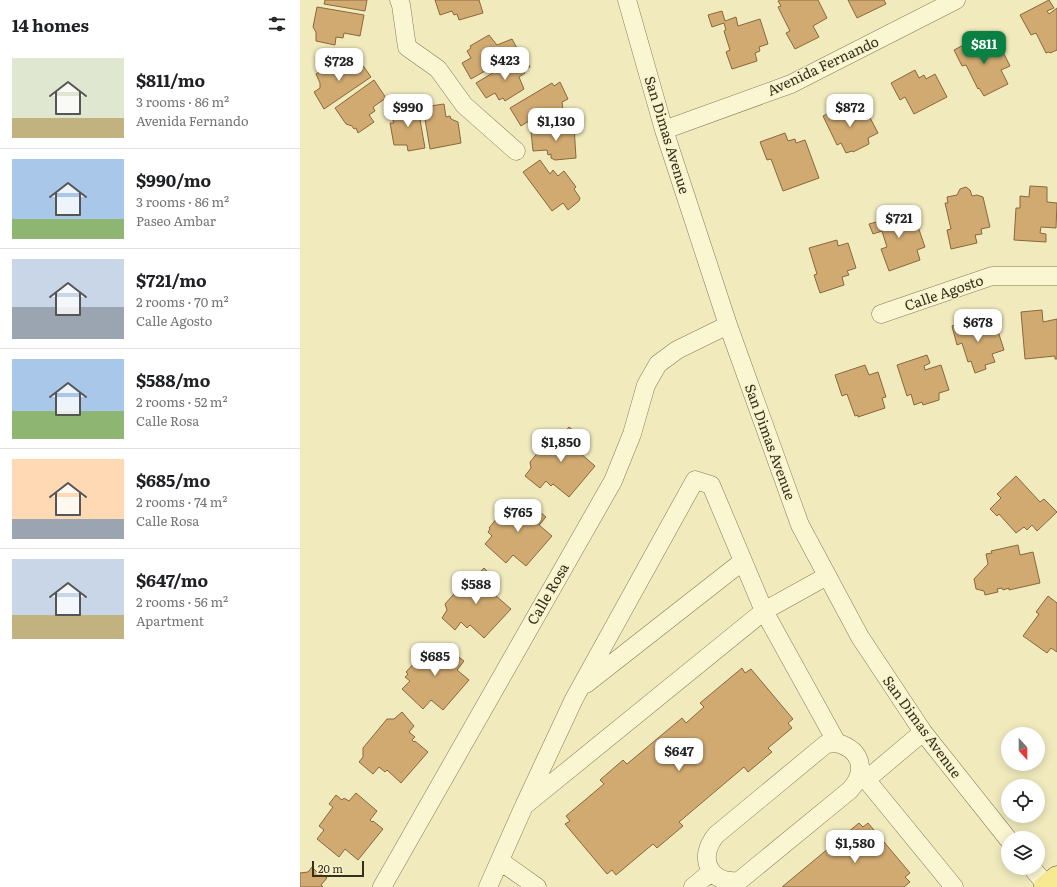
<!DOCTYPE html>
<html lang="en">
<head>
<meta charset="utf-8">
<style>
  body { margin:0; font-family:Literata,serif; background:#f6f6f6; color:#202124; height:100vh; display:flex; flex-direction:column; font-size:15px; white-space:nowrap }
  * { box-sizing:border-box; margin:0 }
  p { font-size:13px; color:#757577 }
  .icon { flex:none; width:22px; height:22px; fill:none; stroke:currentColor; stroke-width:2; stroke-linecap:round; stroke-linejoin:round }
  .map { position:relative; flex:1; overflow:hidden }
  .panel { display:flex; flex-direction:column; background:#fff; width:300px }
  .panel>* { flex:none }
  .needle { width:26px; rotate:159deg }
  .buttons { position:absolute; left:701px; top:727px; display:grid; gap:8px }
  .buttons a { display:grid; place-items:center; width:44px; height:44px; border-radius:50%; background:#fff; box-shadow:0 2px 10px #0003; font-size:20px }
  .scale { position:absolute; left:12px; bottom:10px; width:52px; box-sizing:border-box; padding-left:4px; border:2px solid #372e1b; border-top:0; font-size:11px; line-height:14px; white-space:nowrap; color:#372e1b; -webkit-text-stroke:3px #f7f3cd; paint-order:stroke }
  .price { position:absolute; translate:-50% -34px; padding:0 9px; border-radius:8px; background:#fff; color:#222; font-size:13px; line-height:26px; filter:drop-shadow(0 1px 2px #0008) }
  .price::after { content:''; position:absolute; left:50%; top:24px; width:12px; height:9px; margin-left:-6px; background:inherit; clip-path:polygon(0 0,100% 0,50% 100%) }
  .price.selected { background:#0b8043; color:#fff }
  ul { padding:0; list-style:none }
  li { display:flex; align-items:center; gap:12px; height:100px; padding:0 12px }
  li+li { border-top:1px solid #e0e0e0 }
  li span { display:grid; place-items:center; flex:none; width:112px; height:80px; border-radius:0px; color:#555 }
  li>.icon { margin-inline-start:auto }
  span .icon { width:48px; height:48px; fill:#fffc; stroke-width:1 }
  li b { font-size:17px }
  h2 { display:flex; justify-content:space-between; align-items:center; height:48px; padding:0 12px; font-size:17px }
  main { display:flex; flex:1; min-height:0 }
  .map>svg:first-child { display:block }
</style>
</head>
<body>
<main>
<section class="panel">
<h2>14 homes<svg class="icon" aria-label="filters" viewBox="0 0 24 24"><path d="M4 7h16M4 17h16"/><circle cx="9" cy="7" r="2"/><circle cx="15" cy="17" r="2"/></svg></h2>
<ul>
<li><span style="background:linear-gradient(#dfe7d0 75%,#c2b280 0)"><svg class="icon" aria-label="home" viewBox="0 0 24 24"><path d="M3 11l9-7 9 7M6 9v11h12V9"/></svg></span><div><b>$811/mo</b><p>3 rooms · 86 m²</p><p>Avenida Fernando</p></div></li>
<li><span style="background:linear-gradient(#a9c7e8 75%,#8fb573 0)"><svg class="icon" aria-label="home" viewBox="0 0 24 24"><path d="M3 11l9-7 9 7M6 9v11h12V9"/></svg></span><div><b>$990/mo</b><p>3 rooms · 86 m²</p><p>Paseo Ambar</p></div></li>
<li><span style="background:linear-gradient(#c9d6e8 60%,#9aa5b1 0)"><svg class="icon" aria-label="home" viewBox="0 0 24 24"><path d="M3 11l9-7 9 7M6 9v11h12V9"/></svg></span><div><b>$721/mo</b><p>2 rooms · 70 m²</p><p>Calle Agosto</p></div></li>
<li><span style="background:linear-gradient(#a9c7e8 65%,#8fb573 0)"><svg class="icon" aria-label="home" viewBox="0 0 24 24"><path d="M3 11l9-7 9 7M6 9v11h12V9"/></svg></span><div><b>$588/mo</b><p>2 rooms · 52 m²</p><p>Calle Rosa</p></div></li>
<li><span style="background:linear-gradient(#ffd9b3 75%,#9aa5b1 0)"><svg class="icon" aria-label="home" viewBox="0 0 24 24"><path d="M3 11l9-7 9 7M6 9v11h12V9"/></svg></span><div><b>$685/mo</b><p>2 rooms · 74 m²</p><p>Calle Rosa</p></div></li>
<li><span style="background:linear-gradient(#c9d6e8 70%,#c2b280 0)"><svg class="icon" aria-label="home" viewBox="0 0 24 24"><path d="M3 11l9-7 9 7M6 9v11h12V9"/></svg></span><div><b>$647/mo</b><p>2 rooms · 56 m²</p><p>Apartment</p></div></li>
</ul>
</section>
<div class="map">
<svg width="757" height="887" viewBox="0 0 757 887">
  <rect width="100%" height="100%" fill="#f0eabd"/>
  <path fill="#d0aa71" stroke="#89683a" d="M25,0H67L65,11L24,4Z
    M135,0H179L183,13L159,20L157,14L154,15L152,11L140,15Z
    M480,0H518L527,18L513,26L519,37L495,49L486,33L490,31L478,7L481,6L478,1Z
    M548,0H584L586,4L557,18Z
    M749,0L754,8L747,11L749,14L757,8V50L750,53L749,52L746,53L736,33L731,35L720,15Z
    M17,7L64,15L60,36L44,33L43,38L36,37L35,45L16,41V32L13,27Z
    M422,11L425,21L436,17L438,26L460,19L468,44L459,47L460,51L455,53L457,61L432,69L426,52L430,50L424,31L426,30L424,23L412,27L408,15Z
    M189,35L197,45L212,39L218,50L210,55L211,56L171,79L162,63L171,58L167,51L171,48L170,46Z
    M677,38L681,45L688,42L690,46L698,42L710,66L701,70L708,84L684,96L679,88L678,89L666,65L662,66L654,50Z
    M224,57L230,67L223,70L225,73L219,77L224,89L205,101L203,98L199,100L195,93L186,98L176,83L216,59L217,61Z
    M59,60L71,77L24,109L14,92L20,88V83L16,74L32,64L36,70L42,66L45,70Z
    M615,70L619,78L624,75L626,79L635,74L647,97L614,114L605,97L600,100L591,83Z
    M74,80L86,98L73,107L75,111L69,115L74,122L58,133L56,128L54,129L52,126L46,124L35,108Z
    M260,82L268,99L262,102L263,110H262L265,115L248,125L244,118L237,122L235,117L221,126L210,108L252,83L254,86Z
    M551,102L555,109L549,113L551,116L566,110L578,133L568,138L569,144L553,152L552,151L546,153L541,143L537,145L523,116Z
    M117,103L125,148L108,151L107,145H94L90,123H94L92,118L101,116L99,106Z
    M144,104L146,117L150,116L151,119L158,122L161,143L130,149L123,107Z
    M274,126L276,158L255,160L251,158V154L248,155L247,150L233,151L231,131L238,130V131L250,130V128Z
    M485,133L488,141L495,139L496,143L505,140L519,178L483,191L471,159L467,160L460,142Z
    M240,160L250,174L253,170L258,176L264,171L276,187L274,189L280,198L279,201L268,210L263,203L252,211L223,172Z
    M730,186L747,187V202L757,203L756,228L741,227L740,233L746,234V242L714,240L716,208H720V196L729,197Z
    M666,187L670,190L672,196L677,195L683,197L690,227L681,229L682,234L675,235L677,243L651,249L647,230L651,229L645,203H648L647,197L657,195L660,189Z
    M607,209L612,223L616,221L625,247L617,250L620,260L589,271L581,249L587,247L582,231L573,234L569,224L580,221L578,214L590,210L592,216Z
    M537,240L538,246L548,243L556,268L547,271L549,275L542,277L544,285L520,293L514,275L517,274L509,248Z
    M742,310L743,322L757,319V359H755V356L725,359L721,312Z
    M677,318L680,326L685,324L687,328L696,325L704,350L692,354L695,362L685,365L686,369L675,373L671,361L668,362L662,343L657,345L652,326Z
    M627,355L630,363L624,366L625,370L641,365L649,390L639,393V400L623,405L622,402L614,405L611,394L607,396L597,365Z
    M565,365L569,375L578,372L586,397L582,398L585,408L558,417V415L555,416L547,394L542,396L535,375Z
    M269,427L282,438L277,445L283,450L280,453L295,466L269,497L253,484L251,486L246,481L240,488L225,476L231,468L230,462L255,432L263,434Z
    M716,476L740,502L744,499L757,512L737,531L732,525L727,530L724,527L716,533L699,514L697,516L690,509L701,498L697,494Z
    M224,499L246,517L239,525L252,536L226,566L213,555L206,563L185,544L192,536L188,532L190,529L189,528L202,512L199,508L204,502L209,507L212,504L217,507Z
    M718,545L720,555L733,552L740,583L709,590V588L703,590L702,588L697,589L698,592L685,595L684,591L676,589L674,579L688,564L686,554L692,553L691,551Z
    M184,568L197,581L191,588L197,593L195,595L211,609L184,638L170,625L167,628L161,622L155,630L142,618L147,610L145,604L171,575H177Z
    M748,596L757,603V652L751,648L747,653L723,636L739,614L736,612Z
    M126,644L134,652L141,644L164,661L157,670L169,680L143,710L131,700L123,709L102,689L110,681L105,677L108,674L106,672L117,660L114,658Z
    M442,668L445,673L451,669L493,719L488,723L492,728L468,748L472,752L448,772L444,767L379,822L383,826L357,848L353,844L316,875L312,870L307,874L265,824L270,821L266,816L304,784L300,780L323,760L327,764L382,718L386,723L404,707L400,703Z
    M102,712L114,726L109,732L115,737L112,740L114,742L115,741L128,752L101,783L87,770L85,772L79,767L73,774L59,762L63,757V748L87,719H94Z
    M56,793L77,811L70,820L72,822L73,821L83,829L58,860L45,849L39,857L17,839L24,830L19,826L33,807L29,804L36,795L42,800L44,798L49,801Z
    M559,823L563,827L568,823L610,873L605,877L610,882L604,887H482Z
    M12,867L20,875L21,874L27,878L21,885L23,887H0V873L8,872Z"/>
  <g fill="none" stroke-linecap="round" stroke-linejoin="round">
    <g stroke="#887a56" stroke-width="19">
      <path id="minor" d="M99,0L101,5L107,47L138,69L164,105L216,151
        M327,0L364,130L428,325L500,525L560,637L623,732L708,839
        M364,130L491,84L656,0
        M581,314L692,276H757
        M286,684L443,561
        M537,743C562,750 567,771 550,790L439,881C409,884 397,858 416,835L526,744Z
        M560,772L654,887
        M566,780L623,732
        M224,806L274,699L395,480L411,485L464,611L537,743
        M200,861L237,887
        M732,868L748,887
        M82,887L313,481L332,434L346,385L358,364L377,350L428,325
        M188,887L224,806L464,611L527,576
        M393,887L411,872"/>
    </g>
    <g stroke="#56472b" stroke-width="23">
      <path id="major" d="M745,887L757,877"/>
    </g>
    <use href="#minor" stroke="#faf6d1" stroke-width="18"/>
    <use href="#major" stroke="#f6e992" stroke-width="22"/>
  </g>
  <g text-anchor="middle" stroke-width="3" stroke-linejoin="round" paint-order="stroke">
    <g font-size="14" fill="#372e1b" stroke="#f7f3cd">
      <text transform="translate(523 66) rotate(-25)" y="5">Avenida Fernando</text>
      <text transform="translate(367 135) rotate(73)" y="5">San Dimas Avenue</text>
      <text transform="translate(644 293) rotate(-19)" y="5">Calle Agosto</text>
      <text transform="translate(470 442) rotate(70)" y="5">San Dimas Avenue</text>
      <text transform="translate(248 594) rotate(-60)" y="5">Calle Rosa</text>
      <text transform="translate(622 727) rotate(54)" y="5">San Dimas Avenue</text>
    </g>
  </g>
</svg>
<div class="buttons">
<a><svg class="needle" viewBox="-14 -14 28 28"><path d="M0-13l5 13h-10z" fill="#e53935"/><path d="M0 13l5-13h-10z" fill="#757577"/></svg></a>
<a><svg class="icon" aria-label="locate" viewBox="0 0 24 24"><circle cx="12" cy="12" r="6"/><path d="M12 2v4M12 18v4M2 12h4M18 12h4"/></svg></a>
<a><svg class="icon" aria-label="layers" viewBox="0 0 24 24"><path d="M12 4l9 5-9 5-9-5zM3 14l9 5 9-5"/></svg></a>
</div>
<div class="scale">20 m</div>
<b class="price selected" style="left:684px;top:65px">$811</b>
<b class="price" style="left:205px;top:81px">$423</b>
<b class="price" style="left:39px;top:82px">$728</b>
<b class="price" style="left:108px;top:128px">$990</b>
<b class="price" style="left:550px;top:128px">$872</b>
<b class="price" style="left:256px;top:142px">$1,130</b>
<b class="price" style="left:599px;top:239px">$721</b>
<b class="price" style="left:678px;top:343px">$678</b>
<b class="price" style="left:261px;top:463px">$1,850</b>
<b class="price" style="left:218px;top:533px">$765</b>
<b class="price" style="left:176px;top:605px">$588</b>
<b class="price" style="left:135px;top:677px">$685</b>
<b class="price" style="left:379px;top:772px">$647</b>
<b class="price" style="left:555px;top:864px">$1,580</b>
</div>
</main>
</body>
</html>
